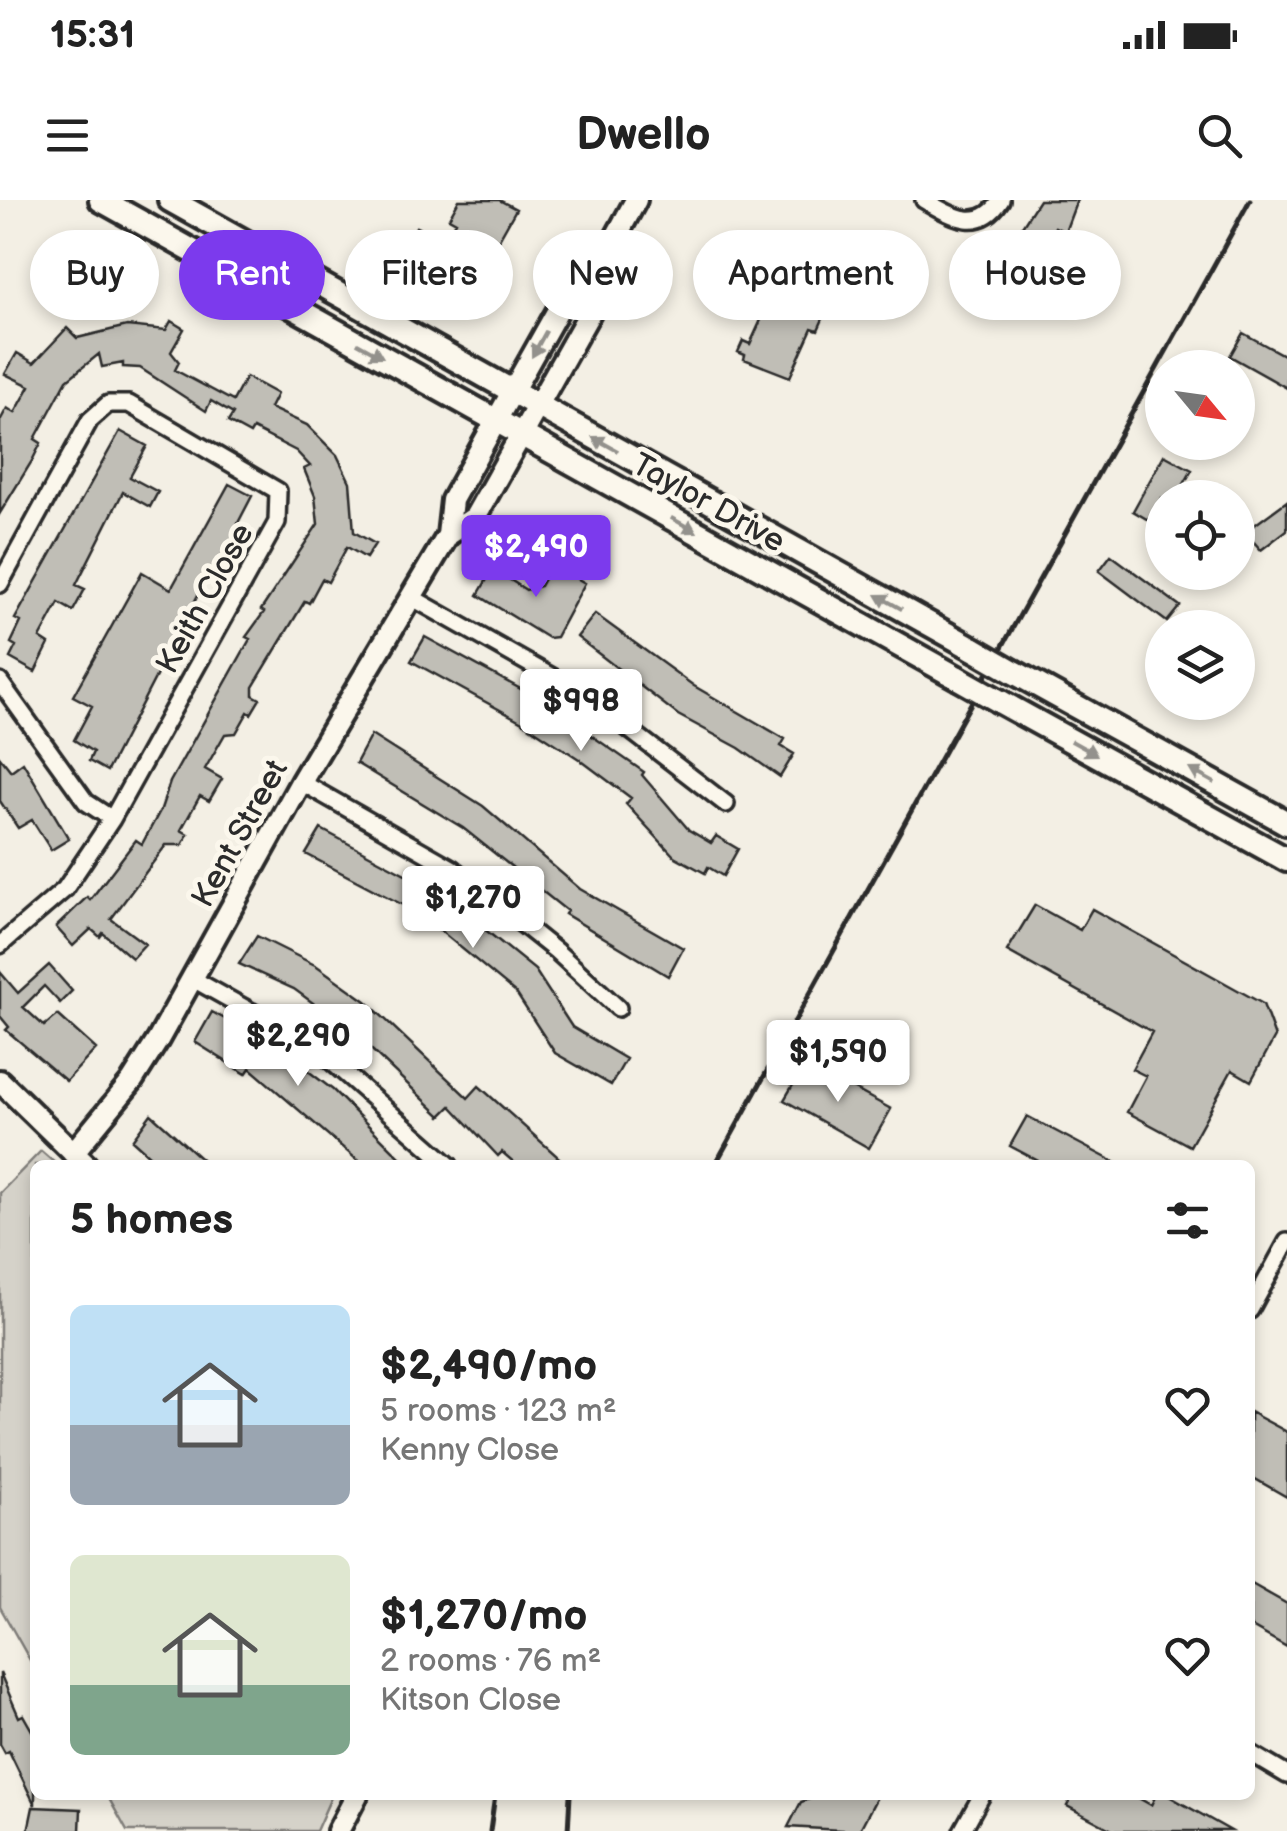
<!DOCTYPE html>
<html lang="en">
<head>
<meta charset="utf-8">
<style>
  body { margin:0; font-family:"Balsamiq Sans",sans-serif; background:#f6f6f6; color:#222; height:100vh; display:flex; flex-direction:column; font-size:38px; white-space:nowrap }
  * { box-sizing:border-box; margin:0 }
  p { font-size:32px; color:#767676 }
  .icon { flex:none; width:55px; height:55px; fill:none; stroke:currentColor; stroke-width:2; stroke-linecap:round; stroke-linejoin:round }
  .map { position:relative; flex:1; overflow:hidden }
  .panel { position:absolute; left:30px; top:960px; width:1225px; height:640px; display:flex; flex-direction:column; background:#fff; border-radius:15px; box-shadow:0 5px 15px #0003 }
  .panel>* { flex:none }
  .top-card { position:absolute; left:30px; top:30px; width:1228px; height:90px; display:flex; gap:20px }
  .needle { width:65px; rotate:119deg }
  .tools { position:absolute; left:1145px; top:150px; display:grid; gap:20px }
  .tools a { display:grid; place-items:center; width:110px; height:110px; border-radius:50%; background:#fff; box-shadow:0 5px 15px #0003; font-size:50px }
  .price { position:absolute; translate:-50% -85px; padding:0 22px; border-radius:10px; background:#fff; color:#222; font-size:32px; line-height:65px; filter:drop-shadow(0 2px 5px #0008) }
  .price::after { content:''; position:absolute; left:50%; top:60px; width:30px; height:22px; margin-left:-15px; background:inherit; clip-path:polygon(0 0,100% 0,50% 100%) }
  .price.current { background:#7c3aed; color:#fff }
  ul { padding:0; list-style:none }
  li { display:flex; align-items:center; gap:30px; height:250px; padding:0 40px }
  li span { display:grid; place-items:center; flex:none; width:280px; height:200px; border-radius:15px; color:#555 }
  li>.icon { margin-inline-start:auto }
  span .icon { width:120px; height:120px; fill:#fffc; stroke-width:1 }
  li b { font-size:42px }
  h2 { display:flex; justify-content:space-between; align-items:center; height:120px; padding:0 40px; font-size:42px }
  .chip { padding:0 35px; border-radius:45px; background:#fff; box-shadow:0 5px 15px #0003; font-size:35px; line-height:90px }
  .chip.current { background:#7c3aed; color:#fff }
  .status { display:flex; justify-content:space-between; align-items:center; height:70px; padding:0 50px; background:#fff; direction:ltr }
  .status svg { height:28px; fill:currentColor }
  header { display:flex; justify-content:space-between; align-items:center; height:130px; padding:0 40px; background:#fff; font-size:45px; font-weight:600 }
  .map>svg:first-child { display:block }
</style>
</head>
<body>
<div class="status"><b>15:31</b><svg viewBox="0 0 49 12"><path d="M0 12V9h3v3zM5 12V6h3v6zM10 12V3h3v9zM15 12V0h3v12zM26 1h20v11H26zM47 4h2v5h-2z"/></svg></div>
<header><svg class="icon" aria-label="menu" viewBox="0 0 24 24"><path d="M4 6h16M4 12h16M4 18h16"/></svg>Dwello<svg class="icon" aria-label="search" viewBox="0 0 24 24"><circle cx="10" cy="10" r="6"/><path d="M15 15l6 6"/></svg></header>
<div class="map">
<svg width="1287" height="1631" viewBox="0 0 1287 1631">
  <rect width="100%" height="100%" fill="#f3efe4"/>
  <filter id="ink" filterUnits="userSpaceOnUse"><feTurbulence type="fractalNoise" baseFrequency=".01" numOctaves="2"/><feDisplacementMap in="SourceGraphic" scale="20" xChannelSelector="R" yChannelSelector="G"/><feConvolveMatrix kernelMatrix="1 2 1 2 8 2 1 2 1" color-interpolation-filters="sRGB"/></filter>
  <g filter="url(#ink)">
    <path fill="#d5d2c9" stroke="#807e7a" stroke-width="2.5" d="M41,951L57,965H35V1469L0,1407V993Z
      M107,1595H332L316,1631H127Z"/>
    <path fill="#c0beb6" stroke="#2b2b2b" stroke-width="2.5" d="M459,0H499L516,9L498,41L492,37L463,84L403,51L416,27L445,41L456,22L449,18Z
      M1039,0H1077L1065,32L1055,27L1042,50L1015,37Z
      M803,35L852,54L818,130L812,128L790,177L744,159L745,155L738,152L743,141L750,144L761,120L751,116L763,86L756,83L766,57L776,61L782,43L797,50Z
      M92,79L99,100L78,108L69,87Z
      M171,121L184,129L171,152L179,162L175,170L233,201L246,177L277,194L270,208L307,225L337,255L350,282L354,332L375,344L366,358L347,347L328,382L322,379L309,403L305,401L253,487V495L260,499L251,514L248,512L236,533L225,534L205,569L222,579L209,601L200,596L181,630L188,634L182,645H166L111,719L145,744L132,758L103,733L100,737L91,729L73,746L56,727L87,697L90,700L136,640L142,644L161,609L170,582L250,439L246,437L264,412L261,410L318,324L315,296L304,269L310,266L296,251L253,229L250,234L228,222L233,214L211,201L206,211L140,168L123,167V163L102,167L99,154L67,180L35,239L41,243L32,261L0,313V221L7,208L15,213L30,186L5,174L17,153L34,163L67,128L77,138L127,126L166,130Z
      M1243,133L1287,157V188L1230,156Z
      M120,231L147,246L130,277L158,292L150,307L123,292L76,385L85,389L73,411L59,403L40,438L49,444L35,472L10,458L16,446L11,443L21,422L15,419Z
      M1164,255L1192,270L1176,298H1162V328L1133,311Z
      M229,284L252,296L238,323L243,326L216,371L212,368L107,571L89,561L93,552L74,540L92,506L73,496L142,372L171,389Z
      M1287,301V330L1261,350L1245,332Z
      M1111,355L1180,406L1167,422L1099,371Z
      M552,364L585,383L556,437L548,438L478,395L493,369L526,390L540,386Z
      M595,414L694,486L785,539L781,546L794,554L780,577L739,548L678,515L577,437Z
      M425,437L539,499L644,572L642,575L689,630L711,643L716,636L738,649L723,676L708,667L705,673L674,656L626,604L631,598L579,559L524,523L411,461Z
      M371,535L483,606L580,689L683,748L668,776L565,714L567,711L463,628L356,563Z
      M0,557L11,571L23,562L69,639L51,650L32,620L18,628L0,601Z
      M321,629L437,691L535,770L572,827L626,859L611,885L555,853L516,793L420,714L306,654Z
      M1035,705L1080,730L1092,709L1263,804L1275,837L1251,881L1232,870L1190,946L1127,912L1146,876L1132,869L1152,832L1007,751Z
      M257,736L317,766L366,801L468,898L479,886L567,965H517L502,952L498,956L451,906L441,916L354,833L294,789L239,764Z
      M49,765L72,791L60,803L44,786L23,807L44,826L58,815L96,849L66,881L6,830L9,827L0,816V772L18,793Z
      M212,812L277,847L333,890L408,965H363L250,868L246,874L195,842Z
      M806,863L891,909L869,948L784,900Z
      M151,914L208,965H160L132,940Z
      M1027,916L1120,965H1046L1010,946Z
      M1250,1212L1287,1232V1297L1250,1276Z
      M1250,1383L1287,1404V1447L1250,1426Z
      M0,1473L19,1517L23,1515L35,1536V1605L9,1551L5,1553L0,1544Z
      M821,1595H878L859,1631L788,1627L801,1602Z
      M1073,1595H1133L1151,1605L1156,1595H1167L1231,1631H1114L1067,1606Z
      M33,1607L81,1609L80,1631H28Z"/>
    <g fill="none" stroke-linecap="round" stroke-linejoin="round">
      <g stroke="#2b2b2b" stroke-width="22">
        <path id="minor" d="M924,0C952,16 979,34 1001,0
          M0,384L90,220L108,204H129L278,291L277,322L112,619L86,602L0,482
          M411,397L586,496L726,604
          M301,582L452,668L556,751L618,808
          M0,745L65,689L112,619
          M193,779L315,847L449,965
          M1250,1110L1287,1042
          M1250,1553L1287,1575
          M962,1631L982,1595"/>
      </g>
      <g stroke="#2b2b2b" stroke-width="28">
        <path id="tertiary" d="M448,335L452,300L512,192L581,69L611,46
          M0,881L86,965
          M73,953L132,881L158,840L301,582L448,335L475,317L606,84L611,46L636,0
          M338,1631L357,1595"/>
      </g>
      <g stroke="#2b2b2b" stroke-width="30">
        <path id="secondary" d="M101,0L958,478
          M170,0L974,449
          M1014,472L1287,623
          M999,501L1287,660"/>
      </g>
      <use href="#minor" stroke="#fbf7ec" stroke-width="15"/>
      <use href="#tertiary" stroke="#fbf7ec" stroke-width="20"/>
      <use href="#secondary" stroke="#fbf7ec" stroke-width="22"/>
      <path stroke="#2b2b2b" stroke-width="5" d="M715,965L1250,0
        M490,1631L495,1595
        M568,1631L570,1595"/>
      <g stroke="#2b2b2b" stroke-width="30" stroke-linecap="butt">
        <path id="secondary-bridge" d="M974,449L1014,472
          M958,478L999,501"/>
      </g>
      <use href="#secondary-bridge" stroke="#fbf7ec" stroke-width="22"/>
    </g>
    <defs><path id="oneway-solid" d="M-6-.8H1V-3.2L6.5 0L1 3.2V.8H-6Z" transform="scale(2.5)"/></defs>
    <g fill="#93918c">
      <use href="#oneway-solid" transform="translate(539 144) rotate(119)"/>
      <use href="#oneway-solid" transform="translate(370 150) rotate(29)"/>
      <use href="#oneway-solid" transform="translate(605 244) rotate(-151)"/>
      <use href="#oneway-solid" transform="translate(684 325) rotate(29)"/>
      <use href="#oneway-solid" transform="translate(889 402) rotate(-151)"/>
      <use href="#oneway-solid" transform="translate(1084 548) rotate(29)"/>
      <use href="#oneway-solid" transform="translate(1202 576) rotate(-151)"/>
    </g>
  </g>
  <g text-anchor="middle" stroke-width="10" stroke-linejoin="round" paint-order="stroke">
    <g font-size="32" fill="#2b2b2b" stroke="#fbf7ec">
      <text transform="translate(709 302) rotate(29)" y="11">Taylor Drive</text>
      <text transform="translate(204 398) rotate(-61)" y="11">Keith Close</text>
      <text transform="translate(239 633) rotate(-61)" y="11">Kent Street</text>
    </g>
  </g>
</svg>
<div class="tools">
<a><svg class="needle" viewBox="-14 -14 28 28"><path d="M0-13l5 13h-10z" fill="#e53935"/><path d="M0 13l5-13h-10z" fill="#767676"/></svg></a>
<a><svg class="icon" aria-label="locate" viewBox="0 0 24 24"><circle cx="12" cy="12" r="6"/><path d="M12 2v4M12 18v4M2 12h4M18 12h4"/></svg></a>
<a><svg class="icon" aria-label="layers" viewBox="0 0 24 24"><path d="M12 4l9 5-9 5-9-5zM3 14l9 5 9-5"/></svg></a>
</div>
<b class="price current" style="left:536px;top:400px">$2,490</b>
<b class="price" style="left:581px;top:554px">$998</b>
<b class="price" style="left:473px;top:751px">$1,270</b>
<b class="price" style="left:298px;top:889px">$2,290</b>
<b class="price" style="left:838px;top:905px">$1,590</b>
<div class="top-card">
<a class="chip">Buy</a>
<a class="chip current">Rent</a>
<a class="chip">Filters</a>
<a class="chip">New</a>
<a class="chip">Apartment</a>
<a class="chip">House</a>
</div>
<section class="panel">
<h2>5 homes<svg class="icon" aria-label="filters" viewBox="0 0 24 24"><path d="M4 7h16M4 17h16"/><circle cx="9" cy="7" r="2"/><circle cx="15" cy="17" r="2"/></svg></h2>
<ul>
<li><span style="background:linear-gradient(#bfe0f5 60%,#9aa5b1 0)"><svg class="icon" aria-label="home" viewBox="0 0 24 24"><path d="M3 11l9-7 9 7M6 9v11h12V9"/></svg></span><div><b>$2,490/mo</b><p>5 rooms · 123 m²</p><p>Kenny Close</p></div><svg class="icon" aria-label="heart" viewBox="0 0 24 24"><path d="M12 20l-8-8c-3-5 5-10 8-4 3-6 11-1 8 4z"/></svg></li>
<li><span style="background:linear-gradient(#dfe7d0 65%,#7fa58c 0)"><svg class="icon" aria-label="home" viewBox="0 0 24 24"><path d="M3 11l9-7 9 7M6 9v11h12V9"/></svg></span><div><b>$1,270/mo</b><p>2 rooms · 76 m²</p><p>Kitson Close</p></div><svg class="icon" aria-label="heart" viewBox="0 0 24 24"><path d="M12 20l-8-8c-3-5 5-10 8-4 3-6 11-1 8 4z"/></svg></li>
</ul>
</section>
</div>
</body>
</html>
